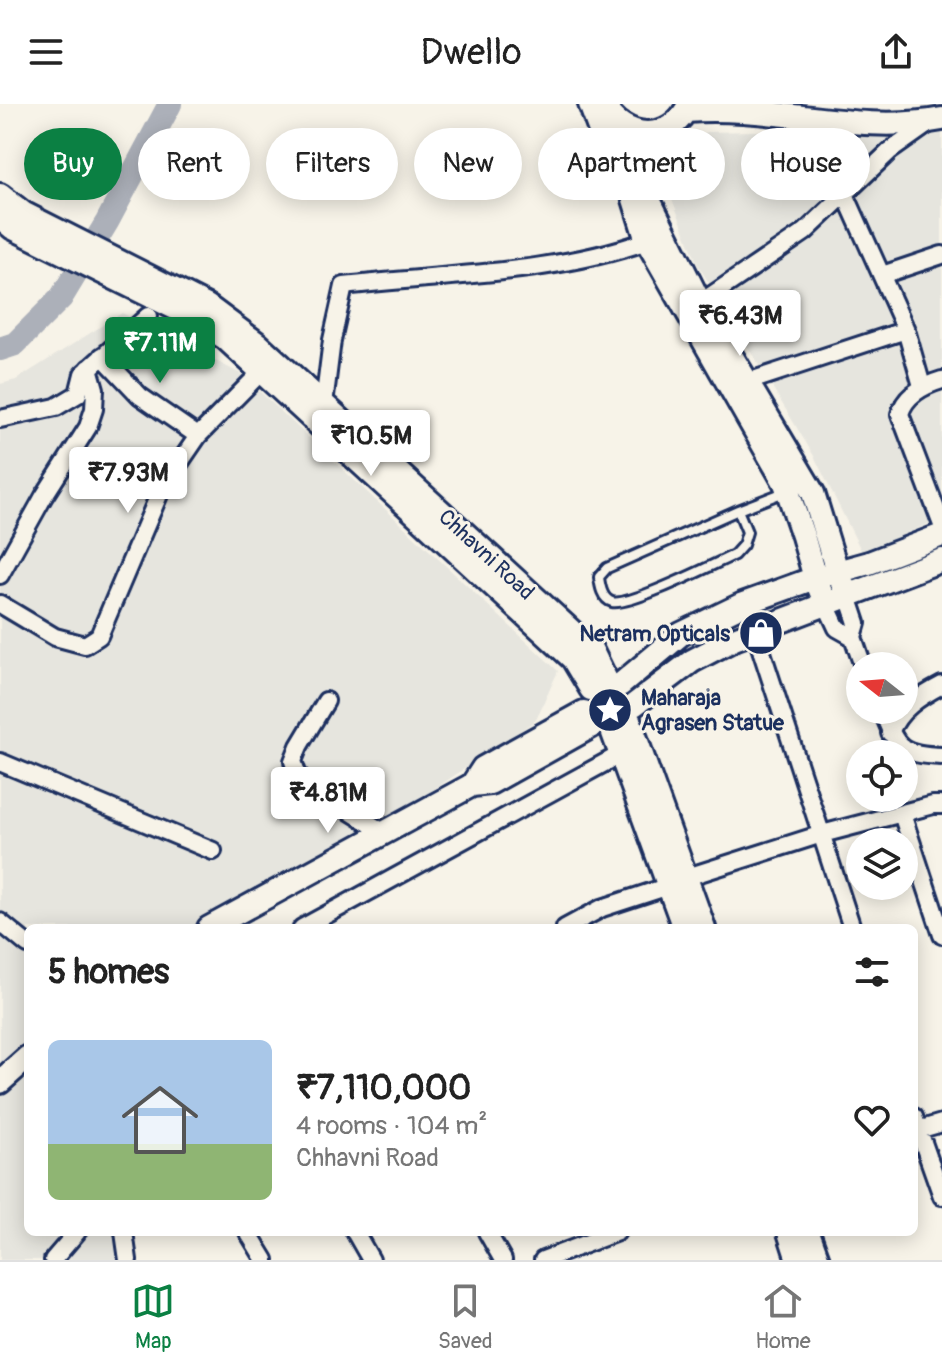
<!DOCTYPE html>
<html lang="en">
<head>
<meta charset="utf-8">
<style>
  body { margin:0; font-family:Pangolin,sans-serif; background:#f2f2f2; color:#222; height:100vh; display:flex; flex-direction:column; font-size:30px; white-space:nowrap }
  * { box-sizing:border-box; margin:0 }
  p { font-size:26px; color:#767676 }
  .icon { flex:none; width:44px; height:44px; fill:none; stroke:currentColor; stroke-width:2; stroke-linecap:round; stroke-linejoin:round }
  .map { position:relative; flex:1; overflow:hidden }
  .drawer { position:absolute; left:24px; top:820px; width:894px; height:312px; display:flex; flex-direction:column; background:#fff; border-radius:12px; box-shadow:0 4px 20px #0003 }
  .drawer>* { flex:none }
  .hud { position:absolute; left:24px; top:24px; width:894px; height:72px; display:flex; gap:16px }
  .needle { width:52px; rotate:287deg }
  .fabs { position:absolute; left:846px; top:548px; display:grid; gap:16px }
  .fabs a { display:grid; place-items:center; width:72px; height:72px; border-radius:50%; background:#fff; box-shadow:0 4px 20px #0003; font-size:40px }
  .price { position:absolute; translate:-50% -68px; padding:0 18px; border-radius:8px; background:#fff; color:#222; font-size:26px; line-height:52px; filter:drop-shadow(0 2px 4px #0008) }
  .price::after { content:''; position:absolute; left:50%; top:48px; width:24px; height:18px; margin-left:-12px; background:inherit; clip-path:polygon(0 0,100% 0,50% 100%) }
  .price.selected { background:#0b8043; color:#fff }
  ul { padding:0; list-style:none }
  li { display:flex; align-items:center; gap:24px; height:200px; padding:0 24px }
  li span { display:grid; place-items:center; flex:none; width:224px; height:160px; border-radius:12px; color:#555 }
  li>.icon { margin-inline-start:auto }
  span .icon { width:96px; height:96px; fill:#fffc; stroke-width:1 }
  li b { font-size:34px }
  h2 { display:flex; justify-content:space-between; align-items:center; height:96px; padding:0 24px; font-size:34px }
  .chip { padding:0 28px; border-radius:36px; background:#fff; box-shadow:0 4px 20px #0003; font-size:28px; line-height:72px }
  .chip.selected { background:#0b8043; color:#fff }
  header { display:flex; justify-content:space-between; align-items:center; height:104px; padding:0 24px; background:#fff; font-size:36px; font-weight:600 }
  .menu { display:flex; justify-content:space-around; align-items:center; height:112px; border-top:2px solid #e0e0e0; background:#fff; font-size:22px; color:#767676 }
  .menu a { display:grid; justify-items:center; gap:4px }
  .menu .selected { color:#0b8043 }
  .map>svg:first-child { display:block }
</style>
</head>
<body>
<header><svg class="icon" aria-label="menu" viewBox="0 0 24 24"><path d="M4 6h16M4 12h16M4 18h16"/></svg>Dwello<svg class="icon" aria-label="share" viewBox="0 0 24 24"><path d="M12 15V3M7 8l5-5 5 5M5 13v7h14v-7"/></svg></header>
<div class="map">
<svg width="942" height="1156" viewBox="0 0 942 1156">
  <rect width="100%" height="100%" fill="#f7f3e8"/>
  <filter id="ink" filterUnits="userSpaceOnUse"><feTurbulence type="fractalNoise" baseFrequency=".0125" numOctaves="2"/><feDisplacementMap in="SourceGraphic" scale="16" xChannelSelector="R" yChannelSelector="G"/><feConvolveMatrix kernelMatrix="1 2 1 2 8 2 1 2 1" color-interpolation-filters="sRGB"/></filter>
  <g filter="url(#ink)">
    <path fill="#e6e5de" d="M756,27L942,29V414L862,448L814,352L698,161L670,90L676,47L707,28Z
      M122,209L241,270L558,567L536,616L230,824H28V1128H126L129,1156H0V280L16,276Z"/>
    <path fill="#d7d6d4" stroke="#798299" stroke-width="2" d="M601 601a12 12 0 1 1 24 0a12 12 0 1 1-24 0Z"/>
    <g fill="none" stroke-linecap="round" stroke-linejoin="round">
      <path stroke="#acb0b9" stroke-width="24" d="M0,245L15,240L61,194L107,118L170,0"/>
      <g stroke="#1b2f5e" stroke-width="14">
        <path id="lane" d="M738,406L607,464L599,473C600,482 602,495 612,498C629,503 714,460 734,451L743,441L747,428L738,406L787,387"/>
      </g>
      <g stroke="#1b2f5e" stroke-width="22">
        <path id="street" d="M845,90L906,226L922,282
          M882,171L942,151
          M700,199L805,128L890,47L931,18
          M102,252L140,292L198,332
          M942,276C925,281 905,291 900,310L942,421
          M747,278L906,226
          M324,300L332,236L344,182C445,170 550,171 647,137
          M0,315L56,303L78,290L83,270L148,212
          M0,471L44,392L88,323L94,305L95,285L89,264
          M848,492L857,519L853,533L863,562
          M825,498L837,524L853,533
          M0,500L55,533L85,541L99,532L161,386L198,332L267,262
          M755,527L852,824
          M326,597L299,642L293,657L297,669L305,679L383,728
          M882,606C897,643 898,650 942,652
          M890,629C898,606 921,592 942,581
          M0,658L213,747
          M902,710L942,831
          M687,773L822,730L933,701H942
          M0,818L28,841
          M302,824L621,650
          M565,824L602,804L669,782
          M914,1013L942,1092
          M918,1026L942,1019
          M124,1128L128,1156
          M248,1128L265,1156
          M355,1128L371,1156
          M487,1128L503,1156
          M53,1156L77,1128
          M543,1156L617,1128"/>
      </g>
      <g stroke="#1b2f5e" stroke-width="28">
        <path id="secondary" d="M590,0L600,27L624,65
          M604,0C622,37 672,40 689,0
          M686,7C771,0 857,31 942,15
          M620,21L625,66L647,137L785,379L803,432L815,474L825,498
          M656,29L647,38L643,51L650,98L700,199L813,389L837,467L848,492
          M0,91L23,109L207,202L258,240L591,545L607,578
          M0,113L13,124L191,212L225,234L573,555L591,585
          M620,581L681,530L743,500L815,474L869,459L942,431
          M634,601L692,557L734,535L942,456
          M630,618L704,824
          M613,629L684,824
          M472,681L483,664L584,608
          M209,824L472,681L490,679L592,622
          M0,978L28,953
          M789,1128L798,1156
          M808,1128L818,1156"/>
      </g>
      <use href="#lane" stroke="#f7f3e8" stroke-width="8"/>
      <use href="#street" stroke="#f7f3e8" stroke-width="16"/>
      <use href="#secondary" stroke="#f7f3e8" stroke-width="22"/>
    </g>
  </g>
  <defs>
    <g id="shop-disc" transform="scale(2.3)"><circle r="9.5" fill="#1b2f5e" stroke="#f7f3e8"/><path d="M-5-2.5h2.3a2.7 3.5 0 0 1 5.4 0H5L5.5 6h-11ZM-1.5-2.5h3a1.5 2.3 0 0 0-3 0Z" fill="#fff"/></g>
    <g id="sight-disc" transform="scale(2.3)"><circle r="9.5" fill="#1b2f5e" stroke="#f7f3e8"/><path d="M0-6L1.8-2.2L6-1.7L2.9 1.2L3.7 5.4L0 3.3L-3.7 5.4L-2.9 1.2L-6-1.7L-1.8-2.2Z" fill="#fff"/></g>
  </defs>
  <g fill-rule="evenodd">
    <use href="#shop-disc" x="761" y="529"/>
    <use href="#sight-disc" x="610" y="606"/>
  </g>
  <g text-anchor="middle" stroke-width="6" stroke-linejoin="round" paint-order="stroke">
    <g font-size="22" fill="#1b2f5e" stroke="#f7f3e8">
      <text transform="translate(487 450) rotate(43)" y="8">Chhavni Road</text>
    </g>
    <g font-size="22" font-weight="bold" fill="#1b2f5e" stroke="#f7f3e8" text-anchor="end">
      <text x="730" y="537">Netram Opticals</text>
      <text x="641" y="601" text-anchor="start">Maharaja<tspan x="641" dy="25">Agrasen Statue</tspan></text>
    </g>
  </g>
</svg>
<div class="fabs">
<a><svg class="needle" viewBox="-14 -14 28 28"><path d="M0-13l5 13h-10z" fill="#e53935"/><path d="M0 13l5-13h-10z" fill="#767676"/></svg></a>
<a><svg class="icon" aria-label="locate" viewBox="0 0 24 24"><circle cx="12" cy="12" r="6"/><path d="M12 2v4M12 18v4M2 12h4M18 12h4"/></svg></a>
<a><svg class="icon" aria-label="layers" viewBox="0 0 24 24"><path d="M12 4l9 5-9 5-9-5zM3 14l9 5 9-5"/></svg></a>
</div>
<b class="price" style="left:740px;top:254px">₹6.43M</b>
<b class="price selected" style="left:160px;top:281px">₹7.11M</b>
<b class="price" style="left:371px;top:374px">₹10.5M</b>
<b class="price" style="left:128px;top:411px">₹7.93M</b>
<b class="price" style="left:328px;top:731px">₹4.81M</b>
<div class="hud">
<a class="chip selected">Buy</a>
<a class="chip">Rent</a>
<a class="chip">Filters</a>
<a class="chip">New</a>
<a class="chip">Apartment</a>
<a class="chip">House</a>
</div>
<section class="drawer">
<h2>5 homes<svg class="icon" aria-label="filters" viewBox="0 0 24 24"><path d="M4 7h16M4 17h16"/><circle cx="9" cy="7" r="2"/><circle cx="15" cy="17" r="2"/></svg></h2>
<ul>
<li><span style="background:linear-gradient(#a9c7e8 65%,#8fb573 0)"><svg class="icon" aria-label="home" viewBox="0 0 24 24"><path d="M3 11l9-7 9 7M6 9v11h12V9"/></svg></span><div><b>₹7,110,000</b><p>4 rooms · 104 m²</p><p>Chhavni Road</p></div><svg class="icon" aria-label="heart" viewBox="0 0 24 24"><path d="M12 20l-8-8c-3-5 5-10 8-4 3-6 11-1 8 4z"/></svg></li>
</ul>
</section>
</div>
<nav class="menu">
<a class="selected"><svg class="icon" aria-label="map" viewBox="0 0 24 24"><path d="M3 6l6-2 6 2 6-2v14l-6 2-6-2-6 2zM9 4v14M15 6v14"/></svg>Map</a>
<a><svg class="icon" aria-label="saved" viewBox="0 0 24 24"><path d="M7 4h10v16l-5-4-5 4z"/></svg>Saved</a>
<a><svg class="icon" aria-label="home" viewBox="0 0 24 24"><path d="M3 11l9-7 9 7M6 9v11h12V9"/></svg>Home</a>
</nav>
</body>
</html>
